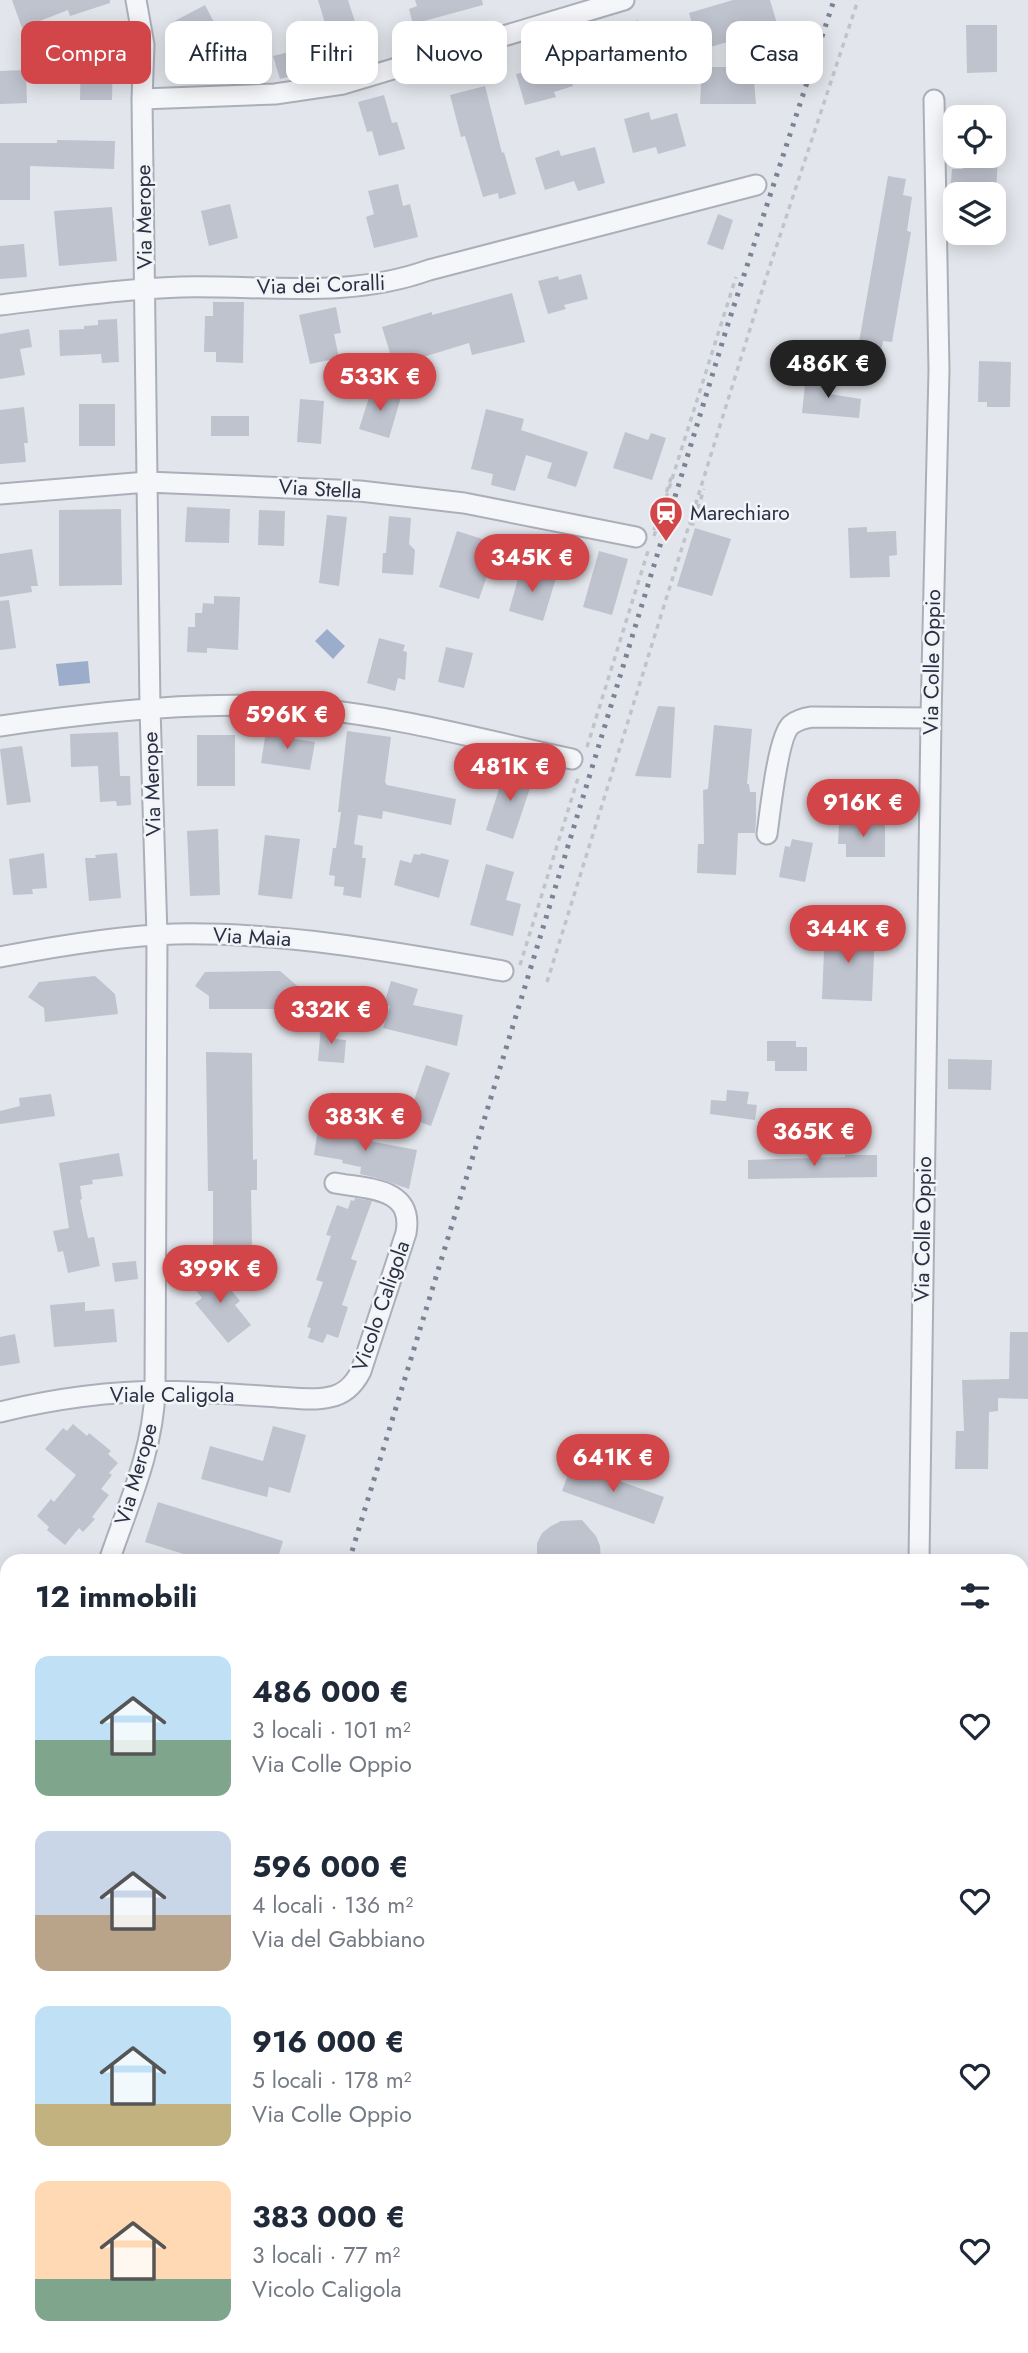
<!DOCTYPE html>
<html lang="it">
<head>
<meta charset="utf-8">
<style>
  body { margin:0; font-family:Jost,sans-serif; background:#f2f2f3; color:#1f2937; height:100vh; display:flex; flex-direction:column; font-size:26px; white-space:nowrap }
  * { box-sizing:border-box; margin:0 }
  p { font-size:23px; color:#747a83 }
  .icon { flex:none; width:38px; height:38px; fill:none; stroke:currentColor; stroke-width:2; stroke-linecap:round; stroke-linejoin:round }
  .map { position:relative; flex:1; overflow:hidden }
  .panel { position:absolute; left:0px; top:1554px; width:1029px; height:800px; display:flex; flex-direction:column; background:#fff; border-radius:21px 21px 0 0; box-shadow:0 4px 18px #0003 }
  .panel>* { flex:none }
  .guide { position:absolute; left:21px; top:21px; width:987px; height:63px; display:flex; gap:14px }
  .tools { position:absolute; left:943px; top:105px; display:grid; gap:14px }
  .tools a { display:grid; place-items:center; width:63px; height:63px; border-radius:14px; background:#fff; box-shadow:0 4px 18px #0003; font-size:35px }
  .price { position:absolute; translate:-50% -60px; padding:0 16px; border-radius:24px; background:#d24548; color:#fff; font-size:23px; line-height:46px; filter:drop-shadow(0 2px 4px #0008) }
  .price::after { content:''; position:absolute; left:50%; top:42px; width:21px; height:16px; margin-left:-10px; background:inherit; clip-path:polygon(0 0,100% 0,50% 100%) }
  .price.on { background:#222; color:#fff }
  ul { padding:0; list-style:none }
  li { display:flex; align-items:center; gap:21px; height:175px; padding:0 35px }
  li span { display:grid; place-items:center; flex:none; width:196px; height:140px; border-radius:14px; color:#555 }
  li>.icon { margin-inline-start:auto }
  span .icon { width:84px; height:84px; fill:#fffc; stroke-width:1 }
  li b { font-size:30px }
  h2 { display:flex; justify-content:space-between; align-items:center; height:84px; padding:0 35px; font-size:30px }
  .chip { padding:0 24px; border-radius:14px; background:#fff; box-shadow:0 4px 18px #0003; font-size:24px; line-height:63px }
  .chip.on { background:#d24548; color:#fff }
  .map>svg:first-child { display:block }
</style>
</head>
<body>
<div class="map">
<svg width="1028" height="2353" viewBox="0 0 1028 2353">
  <rect width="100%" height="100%" fill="#e2e5eb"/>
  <path fill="#9cadcc" d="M532,537L560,544L555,561L527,553Z
    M327,629L345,646L333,659L315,641Z
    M88,661L90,683L59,686L56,664Z"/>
  <path fill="#bfc3ce" d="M12,0H110V3L70,16L68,10L22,28Z
    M318,0H348L358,31L330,40Z
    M415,0H482L483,5L413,24L409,9L417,6Z
    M733,0H770L778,27L700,50L689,13Z
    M205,5L235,63L201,80L171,23Z
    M638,20L642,30L651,27L661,56L624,69L610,30Z
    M966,25H997V72L967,73Z
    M81,51H113L112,100H80Z
    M293,51L300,74L280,79L273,56Z
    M564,56L573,86L554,92L556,97L525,105L516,74L543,67L541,63Z
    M702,67H744V70H753L756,104H700Z
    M26,70L27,103L0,104V71Z
    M485,86L502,153L504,152L516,194L499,199L498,193L483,197L465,136L461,137L450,95Z
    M384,95L392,123L397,122L405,149L379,156L372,131L367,132L358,102Z
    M649,112L651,120L677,113L686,146L658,154L656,147L633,153L624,119Z
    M57,140L115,141L114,169L30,166V200H0V143H57Z
    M595,147L605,183L578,191L574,181L545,190L535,158L559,150L561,156Z
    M963,156L998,157L996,194H950L952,169H963Z
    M888,176L906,179L903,195L912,197L907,231L911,232L892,342L883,341L881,352L858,348Z
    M398,184L403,206L410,204L418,237L374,248L366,217L374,214L368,191Z
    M230,204L238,238L209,246L201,211Z
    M112,207L117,261L59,266L54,211Z
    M718,214L733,220L723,250L707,244Z
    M24,244L27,277L0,279V246Z
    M581,274L588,299L564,305L566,309L548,314L538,281L558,276L559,280Z
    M512,293L525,342L472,355L469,343L394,366L382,327L432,312V315Z
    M213,302H244L243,363L216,362V352H204L205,316H213Z
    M336,307L341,333L334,334L339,358L310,364L299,315Z
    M117,319L119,362L102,363L101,354L60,356L59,330L84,329V326L98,325V320Z
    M29,329L32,347L20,349L25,375L0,379V334Z
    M979,361L1011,362L1010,407H987V402H978Z
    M806,375L832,378L830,394L861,399L859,418L802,413Z
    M372,388L401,397L389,438L359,429Z
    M300,399L324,401L321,444L297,442Z
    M79,404H115V446H79Z
    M24,407L28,443H24L26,462L0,464V410Z
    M486,409L524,419L521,430L588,452L576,487L547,478L552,463L526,455L515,491L491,485L493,474L471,469Z
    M211,416H249V436H211Z
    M625,432L648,440L651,433L666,438L652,480L613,468Z
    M187,507L230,509L229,543L185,542Z
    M121,509L122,585L59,586V510Z
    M259,510L285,511L284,546L258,545Z
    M327,515L347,517L339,586L319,583Z
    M389,516L411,518L409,544L415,550L413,575L382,573L383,553H386Z
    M867,527V532L896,531L897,555L889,556L890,577L850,578L848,528Z
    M695,528L731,539L712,596L677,586Z
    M457,531L498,544L479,599L439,587Z
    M32,549L38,586H31L32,592L0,597V554Z
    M599,551L628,559L612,615L583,607Z
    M521,568L556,578L543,621L509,611Z
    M214,596L240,597L238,650L207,648V653L187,652L188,627H195V613H202L203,603L214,604Z
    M9,600L16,648L0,650V601Z
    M379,638L405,645L403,651L407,652L405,680L398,678L395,691L367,683Z
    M446,647L473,653L464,688L438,682Z
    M658,706L675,707L671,778L635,776Z
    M714,725L752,729L747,784H749L750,792H756V820L755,833H738L736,875L697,873L698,844H704L703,790L708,789Z
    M266,731L289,734V738L315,742L310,770L261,763Z
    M347,731L391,737L385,782L387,785L456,799L451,825L383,811L382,819L358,815L354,844L363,846L362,858H366L361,898L343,895L344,887L334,886L335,876L329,875L333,848H336L341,812H338Z
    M118,732L120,776H130L131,805L117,806L116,801L100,802L98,766L71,767L70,734Z
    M197,735H235V786H197Z
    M22,746L31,802L7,805L0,749Z
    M506,767L534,776L513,839L486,830Z
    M839,823H885V857H846V844H838Z
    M218,829L220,895L190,896L187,831Z
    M265,835L300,839L292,899L258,895Z
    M792,839L813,843L805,882L779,877L785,846L790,847Z
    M44,853L47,888L32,889L33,894L13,895L9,859Z
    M117,853L121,898L89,901L85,858H96L95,855Z
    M421,853L449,860L439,898L394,885L400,860L411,863L414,854L420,855Z
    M486,864L514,872L506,900L521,904L513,936L470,925Z
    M825,928L875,930L872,1001L822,999Z
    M280,971L301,989V1009H209V996L195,986L205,972Z
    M95,976L115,994L118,1014L45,1022L44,1008L28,997L39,982Z
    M391,981L418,989L413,1005L463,1015L457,1046L383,1028L390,1006L384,1004Z
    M321,1025L336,1026L335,1039L346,1040L344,1063L318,1061Z
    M767,1041H796V1047H807V1071H775V1061H767Z
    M206,1052L252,1053L253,1160L257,1159V1190H251L252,1245H213V1191H208Z
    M948,1059L992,1060L991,1090L948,1089Z
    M426,1065L450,1073L431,1126L408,1118Z
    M727,1090L749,1092L747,1104L757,1105L755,1120L710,1114L711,1100L726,1101Z
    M51,1094L55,1116L0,1124V1111L20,1106L19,1098Z
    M320,1115L345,1119L343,1136L417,1150L409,1189L377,1178L360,1174L361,1167L342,1163L343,1160L314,1155Z
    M119,1153L123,1176L92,1180L93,1184L80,1186L82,1199L80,1200L88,1238L94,1237L100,1266L68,1273L63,1251L58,1252L53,1231L69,1228L59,1163Z
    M845,1155H877V1177L748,1179V1160L845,1157Z
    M355,1198L372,1201L351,1259L357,1261L342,1305L348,1307L338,1338L327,1334L323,1343L308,1338L311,1328L307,1327L323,1282L316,1280L331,1236L326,1235L337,1205L348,1209L351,1200L354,1201Z
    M136,1261L138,1279L115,1282L112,1263Z
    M212,1266L240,1301L235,1305L251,1325L228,1343L195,1303L202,1298L190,1283Z
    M85,1302V1311L114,1309L117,1342L54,1347L50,1305Z
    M1010,1332H1028V1399L998,1398V1411L989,1412L988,1469H955L956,1431H964L962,1380L1009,1379Z
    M15,1334L20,1363L0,1366V1337Z
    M73,1424L87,1436L89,1433L111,1451L108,1454L118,1463L109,1473L112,1475L101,1489L109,1495L92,1517L95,1519L83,1532L79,1528L65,1545L47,1530L49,1527L37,1516L51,1499L54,1502L76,1475L45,1449L63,1428L67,1431Z
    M273,1426L306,1435L290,1493L269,1487L267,1497L201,1479L210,1446L263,1461Z
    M572,1464L664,1497L654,1524L562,1491Z
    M158,1502L283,1541L277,1561H206L145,1542Z
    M582,1520L596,1536L600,1546L601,1561H537V1543L542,1533L551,1526L561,1521Z"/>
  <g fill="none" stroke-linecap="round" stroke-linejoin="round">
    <g stroke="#abafb9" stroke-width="23">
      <path id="street" d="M142,99L275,94L343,84L624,0
        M0,305C60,298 120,289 181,287C264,285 349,299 429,270L756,185
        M0,494L147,482L360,491L464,503L636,537
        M0,726C104,711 212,699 317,709C404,718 487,741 572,759
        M767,834C770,813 778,736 791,725C797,720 805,718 812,717L931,718
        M0,957C57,946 116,936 175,934C286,932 394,952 503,971
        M0,1412C62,1397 127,1389 191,1392C220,1393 248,1395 277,1397C294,1398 313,1401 330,1397C345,1394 354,1385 361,1371L406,1233C414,1187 367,1189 335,1183
        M109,1561C128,1505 153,1451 155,1391L157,935L150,708L142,99L144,45L136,0
        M919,1561L931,718L939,370L934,100
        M0,1894L7,1890
        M1022,1894L1028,1890
        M0,2023L7,2043
        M1022,2029L1028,2026
        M96,2347L98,2353
        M620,2347L623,2353
        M890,2353L899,2347"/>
    </g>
    <path stroke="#c0c3ca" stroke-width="3.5" stroke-dasharray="5 5" stroke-linecap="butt" d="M689,523L693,524L704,489
      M654,530L671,478
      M654,536L736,277
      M587,747L648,551
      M520,965L579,775
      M547,982L764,284L858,0"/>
    <use href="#street" stroke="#f5f6f9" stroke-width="19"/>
    <path stroke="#7b8295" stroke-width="5" stroke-dasharray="3.5 7" stroke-linecap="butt" d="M349,1561L727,327L834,0
      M338,2347L340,2353"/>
  </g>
  <defs>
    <g id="station-pin" transform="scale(1.75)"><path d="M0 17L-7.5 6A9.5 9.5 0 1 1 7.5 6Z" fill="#d24548" stroke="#f2f4f8"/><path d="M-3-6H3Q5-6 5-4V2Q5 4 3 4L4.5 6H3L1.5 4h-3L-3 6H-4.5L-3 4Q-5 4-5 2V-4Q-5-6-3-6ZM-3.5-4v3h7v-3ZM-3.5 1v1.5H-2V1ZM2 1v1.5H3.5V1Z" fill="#fff"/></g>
  </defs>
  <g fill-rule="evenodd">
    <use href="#station-pin" x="666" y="513"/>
  </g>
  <g text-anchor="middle" stroke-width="5" stroke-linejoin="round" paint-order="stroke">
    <g font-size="21" fill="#2a3044" stroke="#f2f4f8">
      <text transform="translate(144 217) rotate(-91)" y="7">Via Merope</text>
      <text transform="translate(321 285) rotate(-2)" y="7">Via dei Coralli</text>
      <text transform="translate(320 489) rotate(3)" y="7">Via Stella</text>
      <text transform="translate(932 662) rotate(-89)" y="7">Via Colle Oppio</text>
      <text transform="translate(152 784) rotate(-92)" y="7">Via Merope</text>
      <text transform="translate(252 937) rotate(3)" y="7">Via Maia</text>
      <text transform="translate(923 1229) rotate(-89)" y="7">Via Colle Oppio</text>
      <text transform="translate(381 1306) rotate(-71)" y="7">Vicolo Caligola</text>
      <text x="172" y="1402">Viale Caligola</text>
      <text transform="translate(136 1474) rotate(-74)" y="7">Via Merope</text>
    </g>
    <g font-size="21" fill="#2a3044" stroke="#f2f4f8" text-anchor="start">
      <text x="690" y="520">Marechiaro</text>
    </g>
  </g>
</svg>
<div class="tools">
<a><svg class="icon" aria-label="locate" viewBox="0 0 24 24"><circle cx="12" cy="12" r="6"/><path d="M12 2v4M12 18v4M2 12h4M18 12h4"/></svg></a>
<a><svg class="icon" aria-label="layers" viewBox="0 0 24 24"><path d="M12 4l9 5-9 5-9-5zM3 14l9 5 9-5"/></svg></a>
</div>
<b class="price on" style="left:828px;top:400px">486K €</b>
<b class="price" style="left:380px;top:413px">533K €</b>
<b class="price" style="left:532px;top:594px">345K €</b>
<b class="price" style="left:287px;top:751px">596K €</b>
<b class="price" style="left:510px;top:803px">481K €</b>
<b class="price" style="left:863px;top:839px">916K €</b>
<b class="price" style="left:848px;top:965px">344K €</b>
<b class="price" style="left:331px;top:1046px">332K €</b>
<b class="price" style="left:365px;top:1153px">383K €</b>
<b class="price" style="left:814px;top:1168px">365K €</b>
<b class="price" style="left:220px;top:1305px">399K €</b>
<b class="price" style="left:613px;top:1494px">641K €</b>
<div class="guide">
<a class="chip on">Compra</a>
<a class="chip">Affitta</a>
<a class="chip">Filtri</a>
<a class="chip">Nuovo</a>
<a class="chip">Appartamento</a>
<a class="chip">Casa</a>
</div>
<section class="panel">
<h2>12 immobili<svg class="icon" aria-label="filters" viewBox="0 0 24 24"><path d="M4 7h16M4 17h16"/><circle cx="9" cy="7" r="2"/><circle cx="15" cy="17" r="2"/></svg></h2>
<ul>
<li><span style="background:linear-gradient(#bfe0f5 60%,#7fa58c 0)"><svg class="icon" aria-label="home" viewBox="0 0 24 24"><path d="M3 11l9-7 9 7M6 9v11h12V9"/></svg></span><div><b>486 000 €</b><p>3 locali · 101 m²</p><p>Via Colle Oppio</p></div><svg class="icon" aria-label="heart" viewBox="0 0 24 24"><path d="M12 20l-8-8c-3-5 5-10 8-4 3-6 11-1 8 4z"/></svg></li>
<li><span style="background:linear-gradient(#c9d6e8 60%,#b9a48a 0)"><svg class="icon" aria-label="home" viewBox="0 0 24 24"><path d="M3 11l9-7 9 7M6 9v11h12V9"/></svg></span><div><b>596 000 €</b><p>4 locali · 136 m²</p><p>Via del Gabbiano</p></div><svg class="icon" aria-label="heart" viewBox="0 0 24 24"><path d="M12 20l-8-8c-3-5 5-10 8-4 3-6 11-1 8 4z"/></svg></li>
<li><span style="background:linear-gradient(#bfe0f5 70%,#c2b280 0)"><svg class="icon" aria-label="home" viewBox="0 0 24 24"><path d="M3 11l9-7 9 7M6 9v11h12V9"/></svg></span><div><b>916 000 €</b><p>5 locali · 178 m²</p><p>Via Colle Oppio</p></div><svg class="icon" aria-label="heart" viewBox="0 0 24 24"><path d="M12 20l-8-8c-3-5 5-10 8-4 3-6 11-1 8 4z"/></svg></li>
<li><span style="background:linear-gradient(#ffd9b3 70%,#7fa58c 0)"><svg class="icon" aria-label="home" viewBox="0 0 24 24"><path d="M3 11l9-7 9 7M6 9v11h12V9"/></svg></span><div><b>383 000 €</b><p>3 locali · 77 m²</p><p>Vicolo Caligola</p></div><svg class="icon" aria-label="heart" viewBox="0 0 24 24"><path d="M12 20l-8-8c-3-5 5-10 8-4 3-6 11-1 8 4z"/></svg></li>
</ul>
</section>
</div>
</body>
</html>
